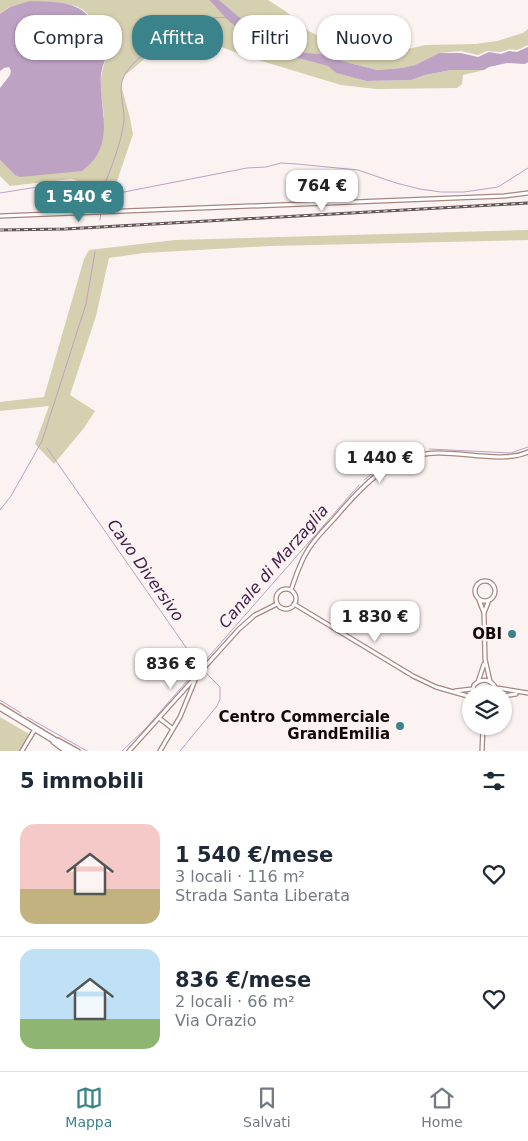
<!DOCTYPE html>
<html lang="it">
<head>
<meta charset="utf-8">
<style>
  body { margin:0; font-family:"DejaVu Sans",sans-serif; background:#f2f2f3; color:#1f2937; height:100vh; display:flex; flex-direction:column; font-size:19px; white-space:nowrap }
  * { box-sizing:border-box; margin:0 }
  p { font-size:16px; color:#747a83 }
  .icon { flex:none; width:28px; height:28px; fill:none; stroke:currentColor; stroke-width:2; stroke-linecap:round; stroke-linejoin:round }
  .map { position:relative; height:751px; overflow:hidden }
  .drawer { display:flex; flex-direction:column; background:#fff; flex:1 }
  .drawer>* { flex:none }
  .hud { position:absolute; left:15px; top:15px; width:499px; height:45px; display:flex; gap:10px }
  .buttons { position:absolute; left:462px; top:685px; display:grid; gap:10px }
  .buttons a { display:grid; place-items:center; width:50px; height:50px; border-radius:50%; background:#fff; box-shadow:0 1px 4px #0004; font-size:25px }
  .price { position:absolute; translate:-50% -42px; padding:0 11px; border-radius:10px; background:#fff; color:#222; font-size:16px; line-height:32px; filter:drop-shadow(0 1px 2px #0008) }
  .price::after { content:''; position:absolute; left:50%; top:30px; width:15px; height:11px; margin-left:-8px; background:inherit; clip-path:polygon(0 0,100% 0,50% 100%) }
  .price.current { background:#3b838a; color:#fff }
  ul { padding:0; list-style:none }
  li { display:flex; align-items:center; gap:15px; height:125px; padding:0 20px }
  li+li { border-top:1px solid #e0e1e3 }
  li span { display:grid; place-items:center; flex:none; width:140px; height:100px; border-radius:15px; color:#555 }
  li>.icon { margin-inline-start:auto }
  span .icon { width:60px; height:60px; fill:#fffc; stroke-width:1 }
  li b { font-size:21px }
  h2 { display:flex; justify-content:space-between; align-items:center; height:60px; padding:0 20px; font-size:21px }
  .chip { padding:0 18px; border-radius:20px; background:#fff; box-shadow:0 1px 4px #0004; font-size:18px; line-height:45px }
  .chip.current { background:#3b838a; color:#fff }
  .menu { display:flex; justify-content:space-around; align-items:center; height:70px; border-top:1px solid #e0e1e3; background:#fff; font-size:14px; color:#747a83 }
  .menu a { display:grid; justify-items:center; gap:2px }
  .menu .current { color:#3b838a }
  .map>svg:first-child { display:block }
</style>
</head>
<body>
<div class="map">
<svg width="528" height="751" viewBox="0 0 528 751">
  <rect width="100%" height="100%" fill="#fbf3f2"/>
  <path fill="#d5d0af" d="M0,0H209L240,29L262,38L276,52L329,66L336,73L366,81L411,80L425,75L451,70H484L463,75L462,84L457,88L376,89L341,85L242,55L196,37L174,39L160,46L124,76L121,85L130,118L133,134L115,187L110,192L72,179L10,186L0,176V160L15,175L104,117L100,85L102,72L113,33C93,31 95,16 80,8C68,1 24,2 10,7C7,8 3,12 0,14Z
    M219,0H268L285,11L309,31L328,41L404,50L425,45L475,44L497,41L523,33L528,29V45L517,50L510,49L501,52L487,51L478,55L461,51L439,53L415,65L402,68L377,70L342,61L327,54L306,53L287,46L238,16Z
    M528,230V240L271,246L144,253L109,258L96,316L70,395L95,411L84,428L54,464L35,444L49,406L0,411V402L44,397L84,259L89,250L175,240Z
    M0,717L29,734L19,751H0Z"/>
  <path fill="#bda2c3" d="M209,0H219L238,16L287,46L306,53L327,54L342,61L377,70L402,68L415,65L439,53H461L478,57L489,52L501,54L509,51L517,52L528,47V62L525,64L507,63L489,67L484,70H451L425,75L411,80L366,81L336,73L328,66L276,52C262,31 250,37 234,25C224,18 218,8 209,0Z
    M30,1C54,2 83,0 94,25L116,35C111,48 103,61 101,74C98,109 118,145 82,171L20,177L15,175L0,160V88L10,75L11,71L9,67L4,68L0,71V14L10,7Z"/>
  <g fill="none" stroke-linecap="round" stroke-linejoin="round">
    <path stroke="#bda2c3" stroke-width="1" d="M124,192L247,168L266,167L281,163L297,164L358,170L396,183L420,189L441,192H464L498,187L528,168
      M0,193L31,188L75,185H84
      M100,220C102,209 100,196 104,186C112,165 121,144 124,121C125,107 117,89 124,76C131,62 160,40 173,33C179,31 186,31 191,28C197,24 201,20 208,19C214,17 221,18 227,17
      M47,448L199,666L220,687V699L217,706L180,751
      M429,449L511,453L528,447
      M364,480C381,465 399,455 421,450
      M0,510L11,496L42,441L86,304L95,252
      M204,662L359,485
      M0,700L21,713
      M27,717L87,751
      M122,751L146,728L194,673"/>
    <g stroke="#a88680" stroke-width="5.5">
      <path id="street" d="M0,216L504,196L528,193
        M475 591a10 10 0 1 1 20 0a10 10 0 1 1-20 0Z
        M276 599a10 10 0 1 1 20 0a10 10 0 1 1-20 0Z
        M291,590C295,578 299,566 305,555C312,541 324,530 334,519C362,486 390,454 437,453C463,452 504,463 528,452
        M479,600L484,613L489,600
        M294,604L413,676L436,687L471,697
        M484,613L485,659L490,681
        M478,682L484,664
        M497,688L528,693
        M455,691L472,689
        M472,694L474,685C484,676 496,681 497,694
        M504,696L516,694
        M159,718L173,729
        M58,740L78,751
        M53,742L65,751
        M22,751L35,729
        M129,751L239,629L255,615L277,604
        M160,751L180,717L196,678
        M482,751L483,726"/>
    </g>
    <g stroke="#a88680" stroke-width="8">
      <path id="primary" d="M0,707L72,751"/>
    </g>
    <use href="#street" stroke="#fff" stroke-width="3"/>
    <use href="#primary" stroke="#fff" stroke-width="5.5"/>
    <g stroke="#625756" stroke-width="3">
      <path id="rail" d="M0,230L65,229L528,203"/>
    </g>
    <use href="#rail" stroke="#fbf3f2" stroke-width="1" stroke-dasharray="4" stroke-linecap="butt"/>
  </g>
  <g fill="#3b838a" stroke="#fbf3f2" stroke-width="2">
    <circle cx="512" cy="634" r="5"/>
    <circle cx="400" cy="726" r="5"/>
  </g>
  <g text-anchor="middle" stroke-width="4.5" stroke-linejoin="round" paint-order="stroke">
    <g font-size="15" font-weight="bold" fill="#140807" stroke="#fbf3f2" text-anchor="end">
      <text x="502" y="639">OBI</text>
      <text x="390" y="722">Centro Commerciale<tspan x="390" dy="17">GrandEmilia</tspan></text>
    </g>
    <g font-size="16" font-style="italic" fill="#44214c" stroke="#fbf3f2">
      <text transform="translate(273 566) rotate(-49)" y="6">Canale di Marzaglia</text>
      <text transform="translate(146 570) rotate(55)" y="6">Cavo Diversivo</text>
    </g>
  </g>
</svg>
<div class="buttons">
<a><svg class="icon" aria-label="layers" viewBox="0 0 24 24"><path d="M12 4l9 5-9 5-9-5zM3 14l9 5 9-5"/></svg></a>
</div>
<b class="price" style="left:322px;top:212px">764 €</b>
<b class="price current" style="left:79px;top:223px">1 540 €</b>
<b class="price" style="left:380px;top:484px">1 440 €</b>
<b class="price" style="left:375px;top:643px">1 830 €</b>
<b class="price" style="left:171px;top:690px">836 €</b>
<div class="hud">
<a class="chip">Compra</a>
<a class="chip current">Affitta</a>
<a class="chip">Filtri</a>
<a class="chip">Nuovo</a>
</div>
</div>
<section class="drawer">
<h2>5 immobili<svg class="icon" aria-label="filters" viewBox="0 0 24 24"><path d="M4 7h16M4 17h16"/><circle cx="9" cy="7" r="2"/><circle cx="15" cy="17" r="2"/></svg></h2>
<ul>
<li><span style="background:linear-gradient(#f6c9c9 65%,#c2b280 0)"><svg class="icon" aria-label="home" viewBox="0 0 24 24"><path d="M3 11l9-7 9 7M6 9v11h12V9"/></svg></span><div><b>1 540 €/mese</b><p>3 locali · 116 m²</p><p>Strada Santa Liberata</p></div><svg class="icon" aria-label="heart" viewBox="0 0 24 24"><path d="M12 20l-8-8c-3-5 5-10 8-4 3-6 11-1 8 4z"/></svg></li>
<li><span style="background:linear-gradient(#bfe0f5 70%,#8fb573 0)"><svg class="icon" aria-label="home" viewBox="0 0 24 24"><path d="M3 11l9-7 9 7M6 9v11h12V9"/></svg></span><div><b>836 €/mese</b><p>2 locali · 66 m²</p><p>Via Orazio</p></div><svg class="icon" aria-label="heart" viewBox="0 0 24 24"><path d="M12 20l-8-8c-3-5 5-10 8-4 3-6 11-1 8 4z"/></svg></li>
</ul>
</section>
<nav class="menu">
<a class="current"><svg class="icon" aria-label="map" viewBox="0 0 24 24"><path d="M3 6l6-2 6 2 6-2v14l-6 2-6-2-6 2zM9 4v14M15 6v14"/></svg>Mappa</a>
<a><svg class="icon" aria-label="saved" viewBox="0 0 24 24"><path d="M7 4h10v16l-5-4-5 4z"/></svg>Salvati</a>
<a><svg class="icon" aria-label="home" viewBox="0 0 24 24"><path d="M3 11l9-7 9 7M6 9v11h12V9"/></svg>Home</a>
</nav>
</body>
</html>
